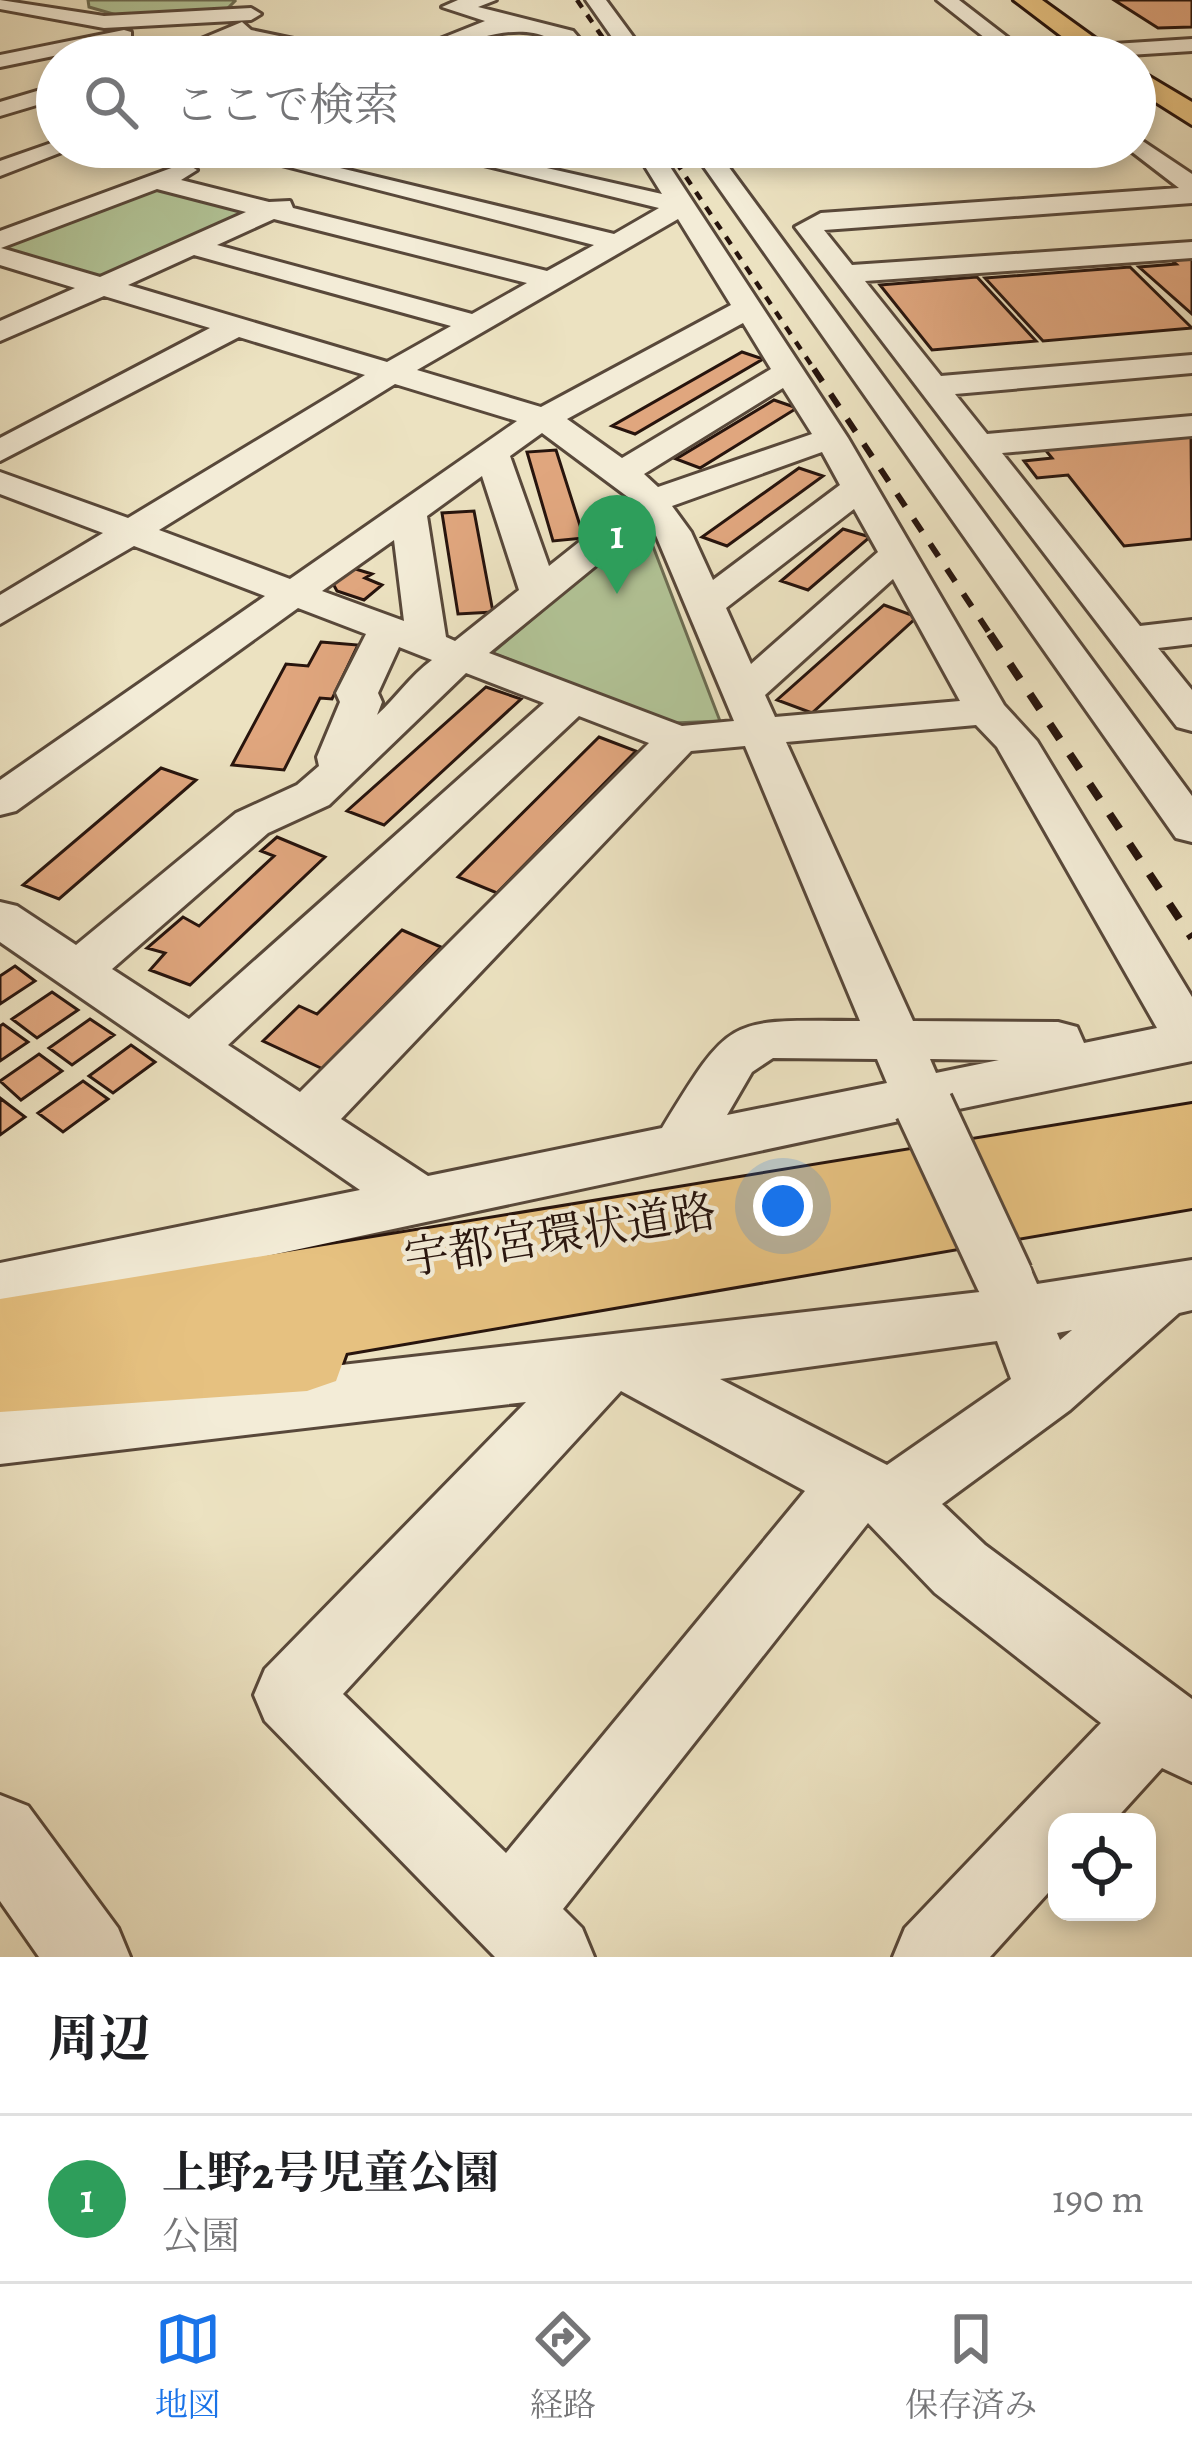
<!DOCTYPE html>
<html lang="ja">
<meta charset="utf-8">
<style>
body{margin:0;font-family:Alegreya,"Noto Serif JP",serif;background:#f2f2f2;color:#202124}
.controls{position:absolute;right:36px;bottom:36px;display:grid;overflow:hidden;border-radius:24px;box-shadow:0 6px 18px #0003}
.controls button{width:108px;height:108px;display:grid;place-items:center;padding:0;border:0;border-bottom:3px solid #e0e0e0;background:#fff;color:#202124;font:60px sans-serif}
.you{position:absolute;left:783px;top:1206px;width:42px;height:42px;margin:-30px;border:9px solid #fff;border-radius:50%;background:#1a73e8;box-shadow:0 0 0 18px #1a73e833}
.badge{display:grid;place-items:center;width:78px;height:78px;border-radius:50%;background:#1a73e8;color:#fff;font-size:39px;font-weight:700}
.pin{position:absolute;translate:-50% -99px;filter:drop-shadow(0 3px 6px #0008)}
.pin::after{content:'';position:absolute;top:63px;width:42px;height:36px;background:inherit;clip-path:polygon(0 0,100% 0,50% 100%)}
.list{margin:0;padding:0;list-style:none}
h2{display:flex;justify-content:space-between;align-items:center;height:156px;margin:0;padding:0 48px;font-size:51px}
h2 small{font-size:39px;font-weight:400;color:#757577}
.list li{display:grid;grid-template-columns:78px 1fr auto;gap:36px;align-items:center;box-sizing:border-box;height:168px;padding:0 48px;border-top:3px solid #e0e0e0}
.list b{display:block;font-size:45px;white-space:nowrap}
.list p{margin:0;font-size:39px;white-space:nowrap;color:#757577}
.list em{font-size:39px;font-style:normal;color:#757577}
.icon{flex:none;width:66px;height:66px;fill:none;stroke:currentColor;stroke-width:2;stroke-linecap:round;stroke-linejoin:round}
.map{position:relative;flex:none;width:1192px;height:1957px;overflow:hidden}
.search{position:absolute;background:#fff;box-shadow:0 6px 18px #0003;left:36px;right:36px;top:36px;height:132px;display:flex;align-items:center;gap:30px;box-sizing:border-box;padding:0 42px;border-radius:66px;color:#757577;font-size:45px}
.sheet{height:324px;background:#fff}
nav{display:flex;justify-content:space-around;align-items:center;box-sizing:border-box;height:168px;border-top:3px solid #e0e0e0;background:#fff;font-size:33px;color:#757577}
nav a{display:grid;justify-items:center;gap:6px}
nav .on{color:#1a73e8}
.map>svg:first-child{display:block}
</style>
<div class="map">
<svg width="1192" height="1957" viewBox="0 0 1192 1957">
<rect width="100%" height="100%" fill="#ece2c1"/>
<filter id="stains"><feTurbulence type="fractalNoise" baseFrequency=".00167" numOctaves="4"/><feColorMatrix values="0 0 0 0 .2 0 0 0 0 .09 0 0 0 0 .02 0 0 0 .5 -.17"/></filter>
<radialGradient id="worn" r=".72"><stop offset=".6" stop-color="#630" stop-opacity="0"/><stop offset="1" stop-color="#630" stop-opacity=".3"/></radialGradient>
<path fill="#b2c497" stroke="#6c6c52" stroke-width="3" d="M88,0H234L235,1L225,11L127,18L89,7Z
M162,187L253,210L110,277L94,278L0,250V244Z
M632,535L649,536L720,721L674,723L492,653Z"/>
<path fill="#e0a67e" stroke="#27140d" stroke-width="3" d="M1114,0H1192V27L1158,28Z
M1188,256L1192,260V314L1139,267L1176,264L1169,258Z
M1130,267L1192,328L1043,341L985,278Z
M977,277L1036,341L932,350L880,285Z
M742,352L763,359L635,434L612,426Z
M774,400L797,408L700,468L676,459Z
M1191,435L1192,539L1124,546L1068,475L1037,478L1024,461L1052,458L1043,447Z
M556,450L584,538L553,541L527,452Z
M799,468L823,476L727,546L702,537Z
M474,511L493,612L458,614L442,513Z
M843,529L870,537L808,590L781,581Z
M349,567L372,574L365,578L382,585L364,600L337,591L331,580Z
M884,605L917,617L812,713L777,700Z
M321,642L358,645L332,699L320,698L284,770L232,765L286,664L308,666Z
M486,687L521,699L384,825L347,811Z
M599,737L636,751L497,893L458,877Z
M161,768L196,780L59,899L23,885Z
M277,837L325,857L190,985L150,970L165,953L147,948L183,917L199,926L274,856L261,851Z
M402,930L441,947L323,1069L263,1041L299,1006L317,1014Z
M15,966L35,981L0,1004V976Z
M52,992L78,1010L37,1038L12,1019Z
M90,1019L114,1035L72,1065L49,1048Z
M3,1024L28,1042L0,1061V1026Z
M131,1045L155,1062L113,1093L89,1076Z
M39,1054L62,1071L21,1100L0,1081Z
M83,1081L108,1099L63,1132L38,1113Z
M0,1098L25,1117L0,1135Z"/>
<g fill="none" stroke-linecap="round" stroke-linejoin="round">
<g stroke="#58483a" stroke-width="6">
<path id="minor" d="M0,0L104,16L251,8L261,14L251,20L104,28L0,9Z
M458,0H496L478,7L573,31L595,57H573C525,0 456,57 395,57L485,21L442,7Z
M586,0H606L648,57H626Z
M937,0H959L1033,57H1009Z
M242,22L251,30L327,46L306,57H276L294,47L225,42L188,57H158Z
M124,30L131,32V40L0,67V55Z
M1192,39V51L1097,57L1088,51L1098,45Z
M57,85V99L0,116V102Z
M1135,136L1192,174V203L824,230L852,265L1192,242V258L865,281L941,376L1192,355V373L955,394L987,434L1192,416V436L1002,453L1140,626L1192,620V644L1158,648L1192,690V731L1177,727L795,227L821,213L1179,188L1127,148L1135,147Z
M57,141V147H75L0,176V161Z
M211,147H253L614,234L659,208L410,147H454L662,194L633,147H657L848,438L1004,705L1037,741L1192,997V1061L949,1111L943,1121L924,1127L904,1120L0,1313V1263L360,1190L0,942V902L17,906L76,945L236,813L297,785L319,766L317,757L340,702L336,693L366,634L298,608L16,811L0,815V780L265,596L134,546L0,624V595L103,533L0,494V472L128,518L365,375L239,337L0,461V438L210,328L104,296L0,341V321L75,288L0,265V231L185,163L197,170L181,180L269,202L290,201L293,208L547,271L594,245ZM157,189L246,212L100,277L1,248ZM274,219L527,283L472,314L217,245ZM678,219L731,305L541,407L417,370ZM194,255L451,326L387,362L128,285ZM743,323L771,369L622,458L567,419ZM395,384L517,421L290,579L159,530ZM783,388L812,434L658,487L644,474ZM542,433L632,500L549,566L510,456ZM822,452L840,485L713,580L691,532L672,506ZM482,476L519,590L455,641L446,637L427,516ZM854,509L878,552L751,664L726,608ZM648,523L655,533L734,721L682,726L489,653ZM394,540L404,621L322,591ZM893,579L960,701L775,717L765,695ZM399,647L432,660C409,677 397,697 377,715L382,702L378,693ZM466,673L544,703L189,1019L112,969L268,833L329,805ZM579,716L649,743L300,1092L228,1045ZM976,725L997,747L1157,1028L1084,1043L1077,1027L1058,1022L913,1021L786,742ZM745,746L860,1021C727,1020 732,1014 662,1128L428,1176L341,1119L691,751ZM773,1058L877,1059L887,1083L727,1115L752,1072ZM930,1059L999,1060L936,1073Z
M690,147H714L1192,796V842L1176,838Z
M1192,1260V1310L1179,1313L1070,1410L942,1504L985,1545L1192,1699V1782L1162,1768L1113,1822H1057V1883L990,1957H893L905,1928L1101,1723L935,1593L868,1523L563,1909L582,1928L594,1957H495L265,1721L254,1695L265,1669L526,1402L0,1464V1404L980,1292L986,1268L1008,1261L1030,1268L1037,1284ZM1072,1330L1060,1340L1057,1333ZM997,1341L1011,1379L887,1465L720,1379ZM621,1391L805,1491L506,1853L343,1694Z
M0,1795L28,1806L118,1928L130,1957H39L0,1901Z"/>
</g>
<g stroke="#27140d" stroke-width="6">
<path id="highway" d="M1014,0H1042L1121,57H1089Z
M1135,68L1192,102V125L1135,89Z
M1192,1104V1208L346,1353L336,1381L307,1391L0,1412V1299Z"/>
</g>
<use href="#minor" fill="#f3ecd7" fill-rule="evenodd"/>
<use href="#highway" fill="#e6c180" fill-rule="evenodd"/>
<path stroke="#27140d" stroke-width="4.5" stroke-dasharray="9 9" stroke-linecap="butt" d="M577,0L616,57
M666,147L816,372"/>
<path stroke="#27140d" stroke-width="6" stroke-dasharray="15 15" stroke-linecap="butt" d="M814,369L992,637"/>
<path stroke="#27140d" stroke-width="8" stroke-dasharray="18 18" stroke-linecap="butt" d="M990,634L1192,938"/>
<g stroke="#58483a" stroke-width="63" stroke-linecap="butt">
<path id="minor-bridge" d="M924,1106L1004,1278"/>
</g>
<use href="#minor-bridge" stroke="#f3ecd7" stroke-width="57"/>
</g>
<g text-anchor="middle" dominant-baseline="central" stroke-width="9" stroke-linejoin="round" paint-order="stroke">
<g font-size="45" fill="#27140d" stroke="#f3ecd7">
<text transform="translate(560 1235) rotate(-9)">宇都宮環状道路</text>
</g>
</g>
<rect width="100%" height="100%" filter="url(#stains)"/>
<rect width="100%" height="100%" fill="url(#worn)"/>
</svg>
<div class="controls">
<button><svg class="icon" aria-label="locate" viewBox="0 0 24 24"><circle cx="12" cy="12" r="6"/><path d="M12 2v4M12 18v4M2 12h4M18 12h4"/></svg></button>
</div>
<div class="you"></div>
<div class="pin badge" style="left:617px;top:594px;background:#2e9e5b">1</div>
<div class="search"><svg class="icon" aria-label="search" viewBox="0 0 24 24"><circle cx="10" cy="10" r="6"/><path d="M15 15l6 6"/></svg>ここで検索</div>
</div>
<section class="sheet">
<h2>周辺<small></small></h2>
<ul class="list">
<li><span class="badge" style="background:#2e9e5b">1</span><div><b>上野2号児童公園</b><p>公園</p></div><em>190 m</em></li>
</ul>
</section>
<nav>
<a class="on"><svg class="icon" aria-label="map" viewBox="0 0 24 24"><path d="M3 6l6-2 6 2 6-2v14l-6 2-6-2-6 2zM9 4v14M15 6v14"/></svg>地図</a>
<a><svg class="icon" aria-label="directions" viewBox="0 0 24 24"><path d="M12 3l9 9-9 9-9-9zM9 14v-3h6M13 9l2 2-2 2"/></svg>経路</a>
<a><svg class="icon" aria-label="saved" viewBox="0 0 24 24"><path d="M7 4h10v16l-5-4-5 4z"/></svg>保存済み</a>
</nav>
